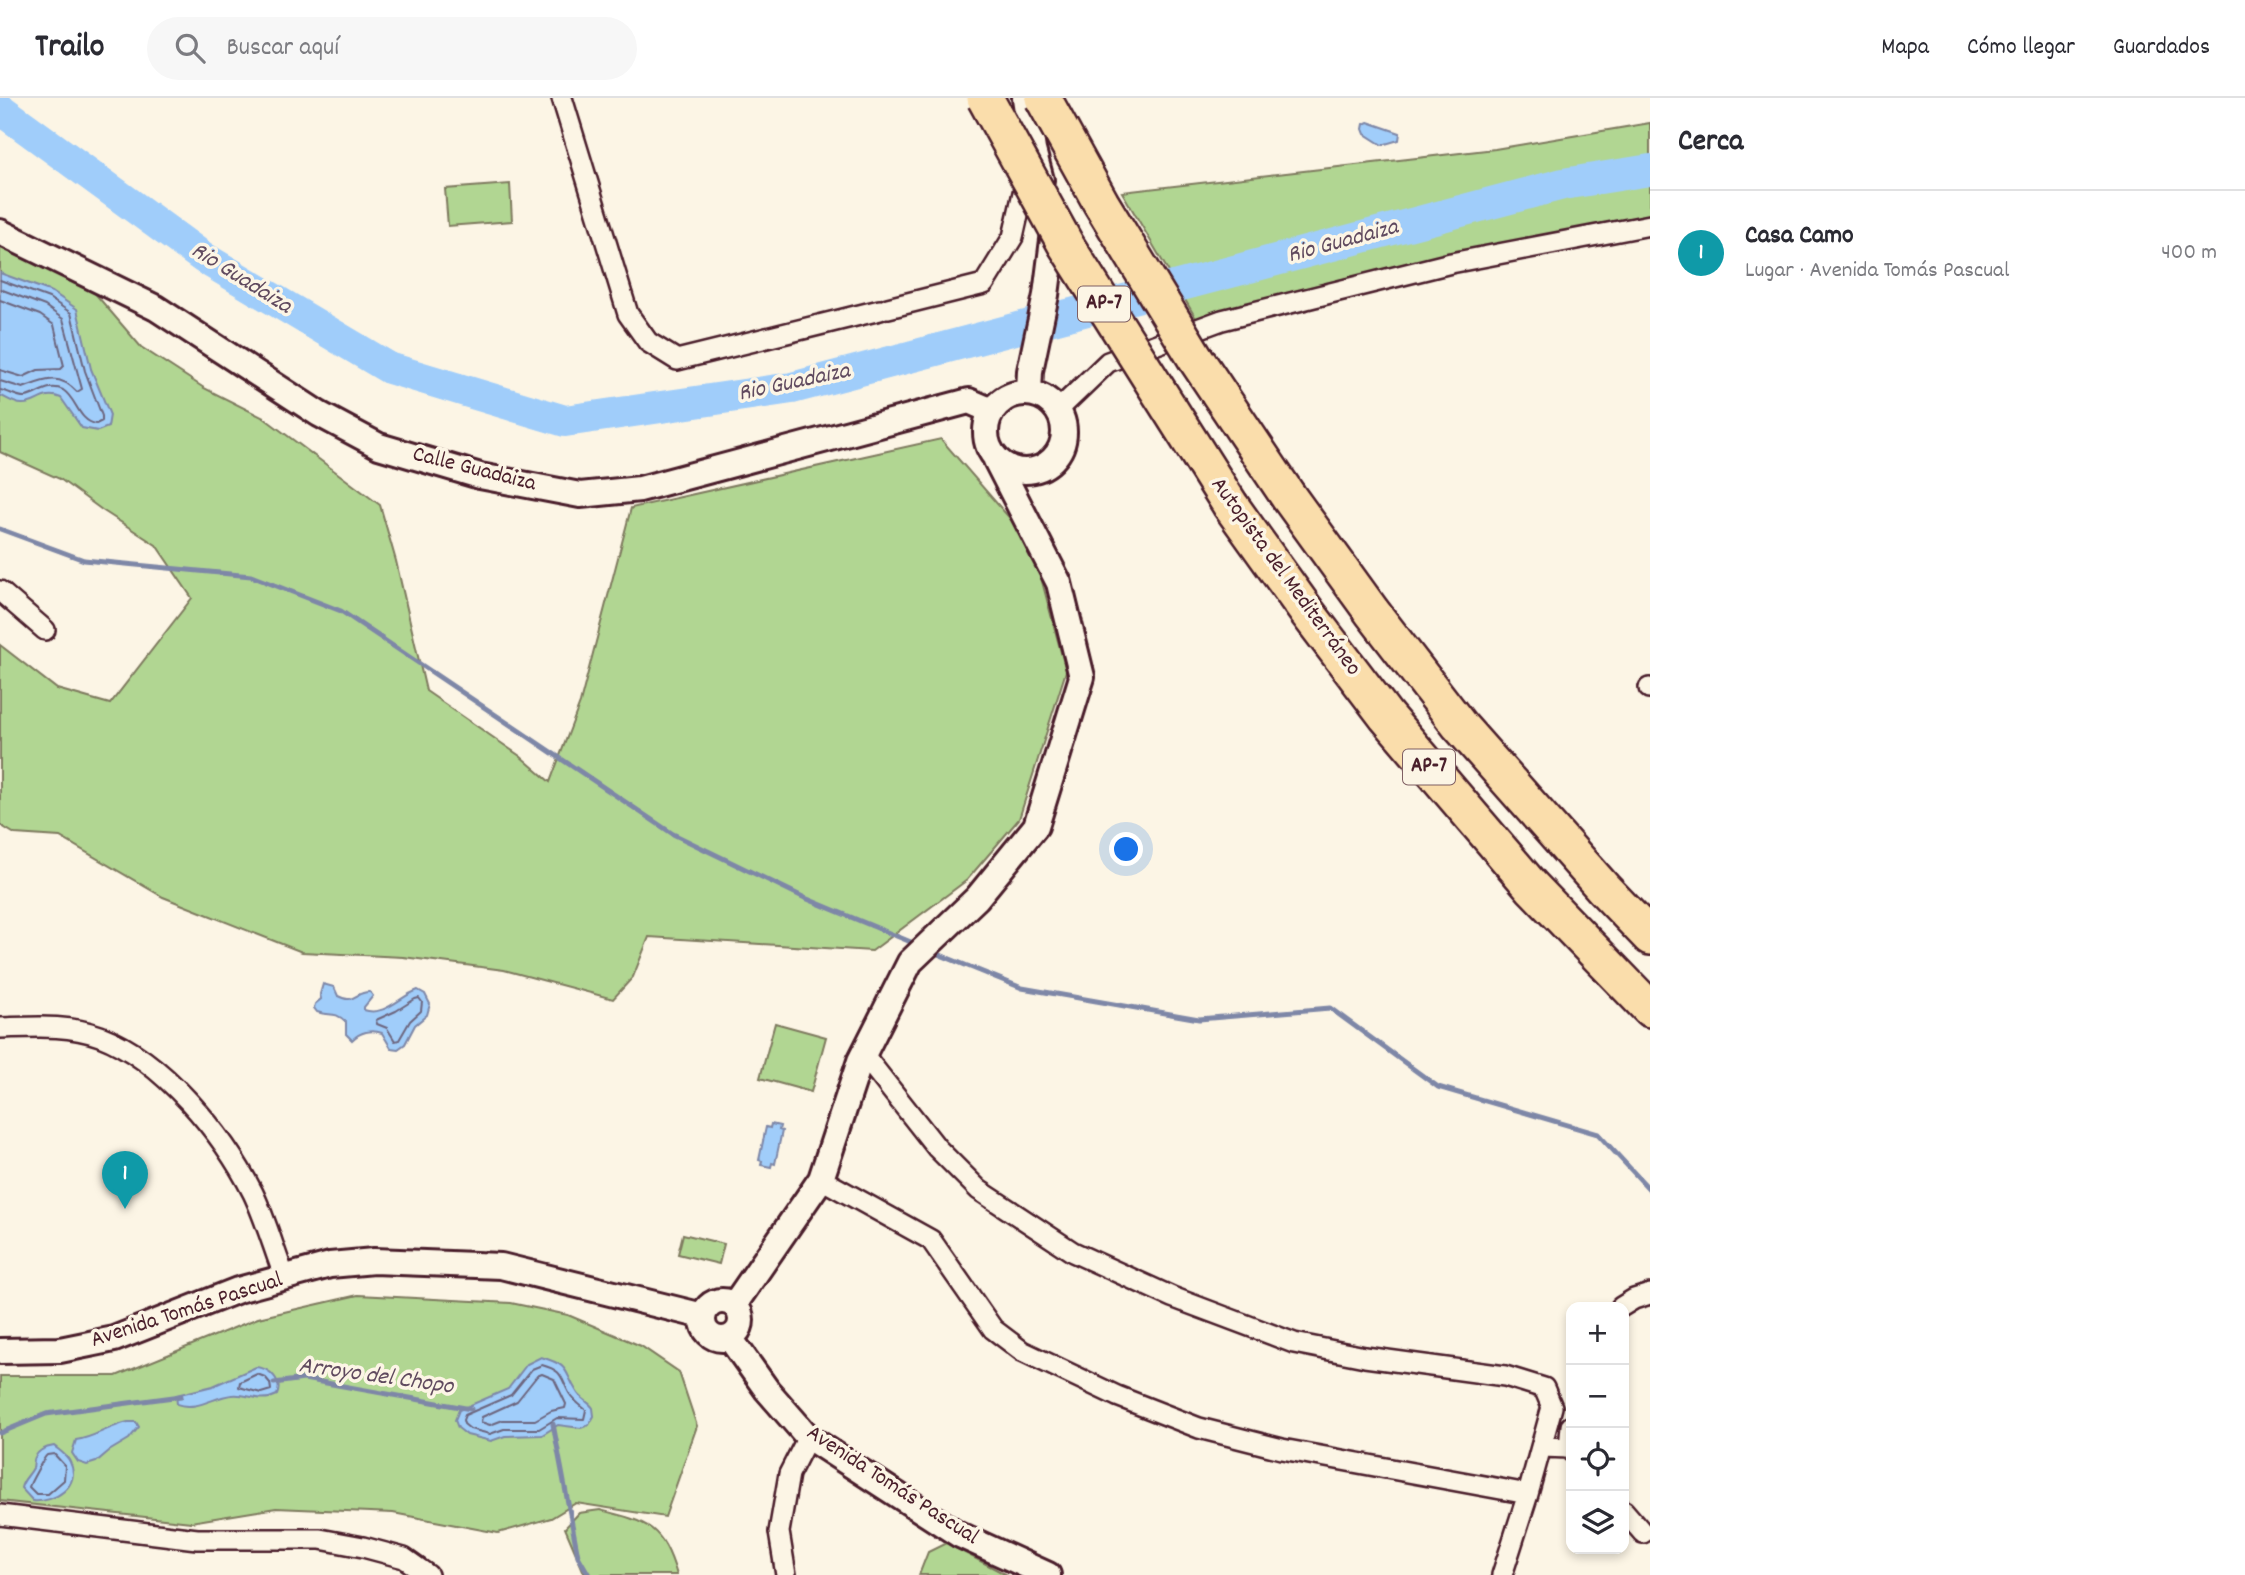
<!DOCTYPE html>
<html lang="es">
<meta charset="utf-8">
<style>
body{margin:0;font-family:Dekko,sans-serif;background:#f7f7f7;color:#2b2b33}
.controls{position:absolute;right:21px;bottom:21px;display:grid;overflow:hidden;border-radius:14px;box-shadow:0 4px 10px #0003}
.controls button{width:63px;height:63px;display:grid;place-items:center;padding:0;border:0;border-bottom:2px solid #e1e1e2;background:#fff;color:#2b2b33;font:35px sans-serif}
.you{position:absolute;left:1127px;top:752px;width:24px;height:24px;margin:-18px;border:5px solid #fff;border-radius:50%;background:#1a73e8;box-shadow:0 0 0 10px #1a73e833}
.badge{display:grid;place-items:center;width:46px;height:46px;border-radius:50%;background:#1f6fb2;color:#fff;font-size:23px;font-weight:700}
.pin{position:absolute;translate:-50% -58px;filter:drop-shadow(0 2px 4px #0008)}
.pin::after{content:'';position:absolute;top:37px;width:24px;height:21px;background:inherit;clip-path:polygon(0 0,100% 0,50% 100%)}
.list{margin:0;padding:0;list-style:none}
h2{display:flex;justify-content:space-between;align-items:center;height:91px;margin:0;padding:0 28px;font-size:30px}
h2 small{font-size:23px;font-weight:400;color:#7c7c81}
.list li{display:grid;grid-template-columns:46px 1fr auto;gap:21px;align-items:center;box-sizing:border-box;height:126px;padding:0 28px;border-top:2px solid #e1e1e2}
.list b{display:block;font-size:26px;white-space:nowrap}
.list p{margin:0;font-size:23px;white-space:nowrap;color:#7c7c81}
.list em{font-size:23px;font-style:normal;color:#7c7c81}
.icon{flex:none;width:38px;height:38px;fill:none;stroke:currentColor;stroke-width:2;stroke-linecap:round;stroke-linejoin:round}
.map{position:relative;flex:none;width:1650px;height:1477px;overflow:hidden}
header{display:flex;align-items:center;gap:42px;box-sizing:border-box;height:98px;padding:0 35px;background:#fff;border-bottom:2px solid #e1e1e2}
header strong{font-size:33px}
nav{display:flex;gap:38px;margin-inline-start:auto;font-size:24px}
.search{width:490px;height:63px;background:#f7f7f7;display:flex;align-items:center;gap:18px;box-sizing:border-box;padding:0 24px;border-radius:38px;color:#7c7c81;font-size:26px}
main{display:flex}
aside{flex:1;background:#fff}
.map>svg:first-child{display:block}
</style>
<header>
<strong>Trailo</strong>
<div class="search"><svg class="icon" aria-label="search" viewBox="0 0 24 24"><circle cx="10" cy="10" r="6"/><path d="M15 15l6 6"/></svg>Buscar aquí</div>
<nav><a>Mapa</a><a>Cómo llegar</a><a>Guardados</a></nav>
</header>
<main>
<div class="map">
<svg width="1650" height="1477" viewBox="0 0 1650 1477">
<rect width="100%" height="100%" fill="#fcf5e5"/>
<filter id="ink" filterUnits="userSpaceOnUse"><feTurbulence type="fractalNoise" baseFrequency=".0143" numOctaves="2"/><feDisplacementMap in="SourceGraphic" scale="14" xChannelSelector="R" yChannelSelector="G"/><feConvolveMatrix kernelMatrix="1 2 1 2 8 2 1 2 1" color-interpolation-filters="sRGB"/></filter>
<g filter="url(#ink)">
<path fill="#b1d692" stroke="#7e7a5e" stroke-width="2" d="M1650,25V127L1201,229L1122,94L1495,51Z
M510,86L512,123L448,128L445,91Z
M0,145L93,193L141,249L204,290L264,320L380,407L396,463L426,593L520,658L550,684L580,605L631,410L941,341L1032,446L1066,573L1019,721L967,782L872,853L649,839L633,879L613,901L504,872L403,859L302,854L163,799L60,739L15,736L0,727V547L57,591L110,606L192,500L156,447L102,412L60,381L0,354Z
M775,925L826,939L811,994L760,980Z
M683,1136L724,1146L719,1166L678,1156Z
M358,1197L511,1205L568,1217L641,1248L679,1274L697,1328L665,1419L576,1405L551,1420L498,1435L393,1415L276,1410L191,1424L0,1403V1278H116L258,1220Z
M600,1412C648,1424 662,1427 677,1477H585L565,1430L579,1415Z
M946,1445L1007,1477H919L928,1454Z"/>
<path fill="#a0cdfa" stroke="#7e87a7" stroke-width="2" d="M1368,24L1400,35L1399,42L1382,47L1365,36L1363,31L1364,26Z
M0,175L52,194L77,211L91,271L110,317L108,329L98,333L82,330L61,300C43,292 37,307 22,306C15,306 6,300 0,297Z
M323,886L334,889L338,898C355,907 355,893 370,894L373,898L364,909V912C385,919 400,898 418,892L425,896L430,906L427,917L415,927L405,946L398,951L391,950L382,935C371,931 360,934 352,942L346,936V924C334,912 330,919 317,914L314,910L315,906L321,901L320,896Z
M771,1026L780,1028L779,1032L782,1033L775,1066L772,1065L771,1069L761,1067L762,1063L759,1062L766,1029L770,1030Z
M541,1259C571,1268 563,1272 577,1294C581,1301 589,1304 593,1310L594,1318L589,1327L581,1330L558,1327L542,1337L505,1338L491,1343L467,1337L458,1330L455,1322L459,1312L508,1291L527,1266Z
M256,1269C270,1270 283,1283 277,1297C260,1306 249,1295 232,1297C212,1299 198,1313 177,1306L176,1297L213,1288Z
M128,1324H136L139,1329L129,1341L109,1353L96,1364L87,1367L78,1364L72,1355L76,1342C94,1340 109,1328 128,1324Z
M54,1348C60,1353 67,1357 70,1364C82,1388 54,1405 33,1403L21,1390C23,1381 29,1378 33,1370C34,1367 33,1362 35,1359C39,1351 47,1349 54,1348Z"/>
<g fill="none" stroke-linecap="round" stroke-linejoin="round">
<path stroke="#6c657e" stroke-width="2" d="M0,182L49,200L71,215L85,273L102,318V323L96,326C78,323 77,301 63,292C49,285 39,296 26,299C17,300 9,293 0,292
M0,191L45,208L63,221L82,291L77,294C59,274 44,282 23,290L0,283
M0,202L40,217L54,227L64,268L61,271L38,272L23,279L0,272
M415,901L419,900L422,904L421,913L410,923L399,942L395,943L387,930L377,926L376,922L396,913Z
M542,1267C563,1273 560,1278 569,1295C574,1303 580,1307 586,1312L584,1321L557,1320L539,1331H504L490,1336L470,1331L464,1326L463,1322L465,1317L511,1297L532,1271Z
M257,1276L265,1279L270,1285L271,1292L261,1295L239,1289L240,1284Z
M542,1276L554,1281L566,1306L565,1310L551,1313L535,1322H503L490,1327L481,1324L482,1319L517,1303L537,1278Z
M54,1356L65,1368L64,1382L48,1396H36L29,1389C30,1385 44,1359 47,1357Z"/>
<path stroke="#7e87a7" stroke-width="5" d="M0,431L84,462L251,478L341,513L673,736L805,800L918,847
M933,854L1022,890L1199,921L1330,910L1438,989L1598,1036L1650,1092
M274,1285L304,1281L471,1311
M553,1326L578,1458L589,1477
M0,1335L46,1316L181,1298"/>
<path stroke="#a0cdfa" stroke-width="32" d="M0,11L204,160L389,270L565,323L792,290L1563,86L1650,72"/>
<g stroke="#4a1f2b" stroke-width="24">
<path id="minor" d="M562,0L628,216L648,244L677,262L880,212
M888,210L984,186L1013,139L1027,77
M1058,312L1108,264L1222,222L1451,165L1650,127
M0,493L45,532
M1649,590H1650
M0,930C34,929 68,926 100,938C163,962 223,1036 253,1095C266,1122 274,1152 285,1180
M863,956L937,1050L979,1092L1073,1154L1172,1199L1294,1245L1365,1259L1505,1278L1544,1290L1552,1309L1528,1396L1502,1477
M821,1081L931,1142L993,1231L1022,1253L1117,1298L1199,1330L1282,1351L1528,1396
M1621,1209L1634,1201L1650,1196
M1571,1328L1569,1350L1571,1353
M1542,1349L1569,1350
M1624,1413L1643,1435
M0,1417L197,1441H320L363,1449L404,1460L428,1477
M786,1477L779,1434L789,1376L808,1339"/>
</g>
<g stroke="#4a1f2b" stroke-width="30">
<path id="tertiary" d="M1025,0L1033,52L1041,82
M0,134L156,210L319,316L379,348L480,378L580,397L640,391L969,303L992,313
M1029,294L1030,273L1046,197L1054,134L1052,124
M986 334a39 39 0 1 1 78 0a39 39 0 1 1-78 0Z
M703 1222a19 19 0 1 1 38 0a19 19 0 1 1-38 0Z
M734,1207L821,1081L860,963L910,864L977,800L1036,728L1082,579L1059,485L996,362
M730,1240L767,1292L808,1339L958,1436L1048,1477
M0,1253L60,1252L114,1241L238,1192L330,1167L374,1163L501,1168L703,1218"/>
</g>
<g stroke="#4a1f2b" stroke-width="40">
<path id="motorway" d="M1288,398L1372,514L1459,627L1604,791L1650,839
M1231,408L1307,514L1386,618L1532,789L1650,911"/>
</g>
<use href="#minor" stroke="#fcf5e5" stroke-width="19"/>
<use href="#tertiary" stroke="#fcf5e5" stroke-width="24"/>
<use href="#motorway" stroke="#faddab" stroke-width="35"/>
<g stroke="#4a1f2b" stroke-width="40" stroke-linecap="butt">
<path id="motorway-bridge" d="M985,0L1066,147L1231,408
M1043,0L1101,105L1196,261L1288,398"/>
</g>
<use href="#motorway-bridge" stroke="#faddab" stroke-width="35"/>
</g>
</g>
<g text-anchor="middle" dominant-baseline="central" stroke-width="7" stroke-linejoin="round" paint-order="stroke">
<g fill="#fcf5e5" stroke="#7f5f63" stroke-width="2">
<rect x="1078" y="188.5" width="52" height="35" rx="5"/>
<rect x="1403" y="651.5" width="52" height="35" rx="5"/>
</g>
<g font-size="21" font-weight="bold" fill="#4a1f2b">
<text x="1104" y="206">AP-7</text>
<text x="1429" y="669">AP-7</text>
</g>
<g font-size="23" fill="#4a1f2b" stroke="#fcf5e5">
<text transform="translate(474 372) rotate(14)">Calle Guadaiza</text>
<text transform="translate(1285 479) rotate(54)">Autopista del Mediterráneo</text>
<text transform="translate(187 1213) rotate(-18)">Avenida Tomás Pascual</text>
<text transform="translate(892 1388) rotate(33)">Avenida Tomás Pascual</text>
</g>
<g font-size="24" font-style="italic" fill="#604a5f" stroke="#fcf5e5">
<text transform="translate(1343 144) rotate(-15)">Rio Guadaiza</text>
<text transform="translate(241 181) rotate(32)">Rio Guadaiza</text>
<text transform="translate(794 285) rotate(-12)">Rio Guadaiza</text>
<text transform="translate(376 1279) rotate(8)">Arroyo del Chopo</text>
</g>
</g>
</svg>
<div class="controls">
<button>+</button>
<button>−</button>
<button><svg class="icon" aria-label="locate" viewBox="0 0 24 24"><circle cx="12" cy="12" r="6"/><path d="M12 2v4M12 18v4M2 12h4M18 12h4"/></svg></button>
<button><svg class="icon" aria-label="layers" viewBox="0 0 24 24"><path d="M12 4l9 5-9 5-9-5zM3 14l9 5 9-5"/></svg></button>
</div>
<div class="you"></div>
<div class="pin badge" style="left:125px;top:1111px;background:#0f9aa8">1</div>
</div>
<aside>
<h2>Cerca<small></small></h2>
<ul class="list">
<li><span class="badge" style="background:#0f9aa8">1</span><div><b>Casa Camo</b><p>Lugar · Avenida Tomás Pascual</p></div><em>400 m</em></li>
</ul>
</aside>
</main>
